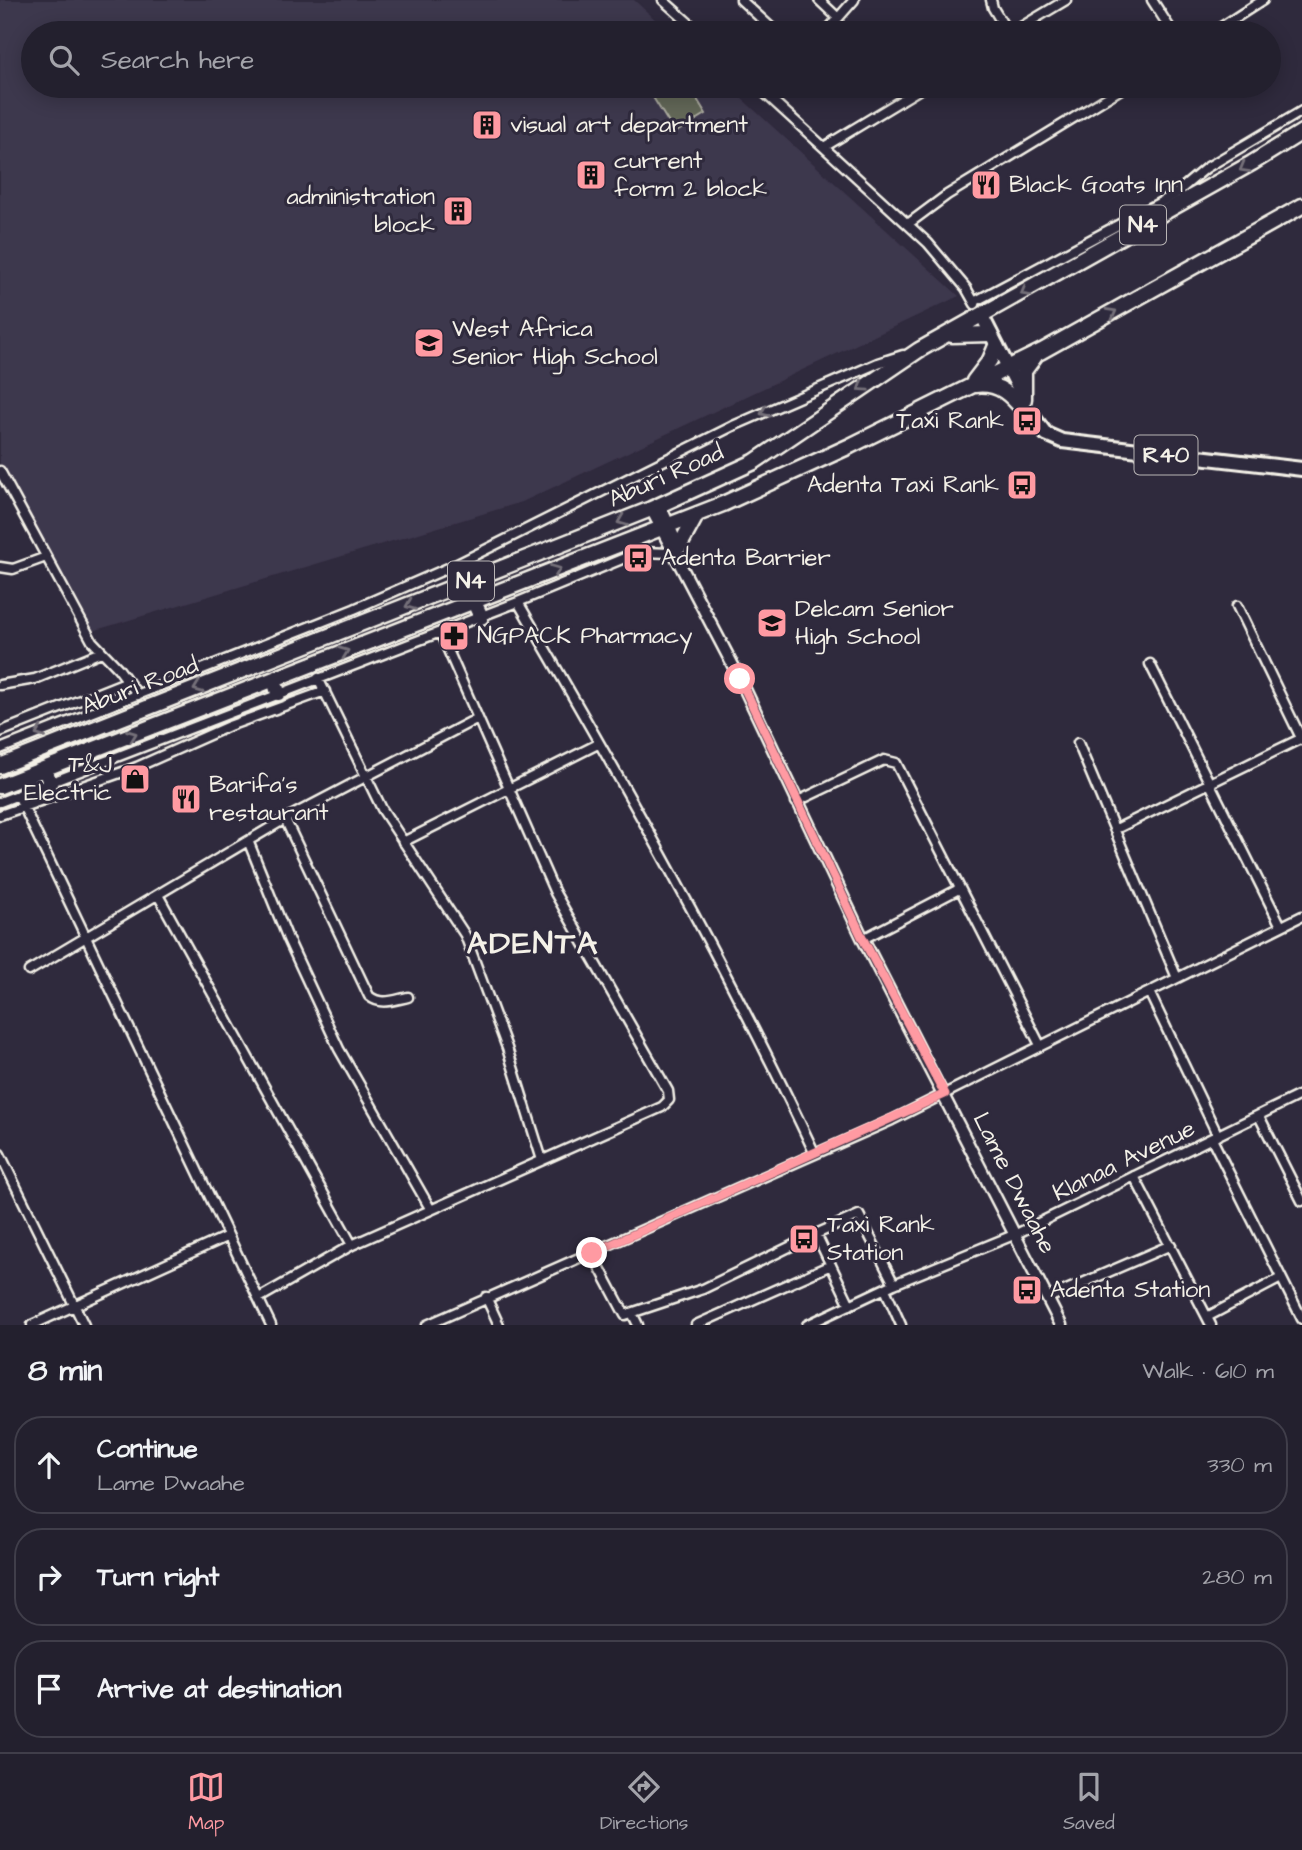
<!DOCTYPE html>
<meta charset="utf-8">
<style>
body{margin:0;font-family:"Architects Daughter",sans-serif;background:#2f2d3a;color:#f1f3f6}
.stop{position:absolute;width:21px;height:21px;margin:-16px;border:5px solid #ff9aa2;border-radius:50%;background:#fff}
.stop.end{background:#ff9aa2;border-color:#fff;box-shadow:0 2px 7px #0008}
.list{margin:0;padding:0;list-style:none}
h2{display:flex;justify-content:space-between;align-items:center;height:91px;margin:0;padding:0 28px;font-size:30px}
h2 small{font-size:23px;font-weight:400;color:#a3a3aa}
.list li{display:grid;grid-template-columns:46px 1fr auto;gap:21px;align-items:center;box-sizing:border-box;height:98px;margin:0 14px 14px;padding:0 14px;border:2px solid #403e4a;border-radius:28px}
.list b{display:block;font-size:26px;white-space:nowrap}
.list p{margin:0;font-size:23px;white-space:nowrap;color:#a3a3aa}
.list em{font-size:23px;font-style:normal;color:#a3a3aa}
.icon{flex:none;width:38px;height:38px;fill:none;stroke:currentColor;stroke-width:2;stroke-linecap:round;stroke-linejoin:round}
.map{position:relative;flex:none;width:1302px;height:1325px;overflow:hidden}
.search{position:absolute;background:#23202e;box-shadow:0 4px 18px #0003;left:21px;right:21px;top:21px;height:77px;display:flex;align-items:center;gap:18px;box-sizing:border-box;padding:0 24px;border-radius:38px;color:#a3a3aa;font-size:26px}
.sheet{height:427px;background:#23202e}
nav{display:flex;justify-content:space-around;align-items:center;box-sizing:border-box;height:98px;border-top:2px solid #403e4a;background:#23202e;font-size:19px;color:#a3a3aa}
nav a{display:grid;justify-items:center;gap:4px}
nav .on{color:#ff9aa2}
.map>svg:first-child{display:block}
</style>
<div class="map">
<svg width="1302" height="1325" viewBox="0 0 1302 1325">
<rect width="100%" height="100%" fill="#2f2a3d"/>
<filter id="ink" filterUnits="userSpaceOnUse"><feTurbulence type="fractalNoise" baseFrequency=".0143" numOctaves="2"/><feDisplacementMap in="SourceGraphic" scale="14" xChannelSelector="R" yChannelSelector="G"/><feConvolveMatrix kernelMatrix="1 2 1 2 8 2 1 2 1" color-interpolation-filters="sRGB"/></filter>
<g filter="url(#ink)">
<path fill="#3e374d" d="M0,0H634L670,33H33V86H728L959,296L522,502L86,633L0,463Z"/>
<path fill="#636759" stroke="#acaca0" stroke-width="2" d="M646,86H689L706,114L675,133Z"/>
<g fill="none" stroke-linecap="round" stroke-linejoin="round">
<g stroke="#f4f1e8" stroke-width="13">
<path id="minor" d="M663,0L700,33
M741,0L777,33
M819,0L838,18
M991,0L993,8L1008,33
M1152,0L1173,33
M825,33L854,0
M1011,33L1066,0
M1212,33L1263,0
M757,86L928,243L966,288L975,304
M770,98L780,86
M824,147L925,86
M908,224L947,195L1126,86
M974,302L1174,195L1206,168L1302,111
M0,471L92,641L118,668L138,695
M0,567L13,569L46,557
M518,602C623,782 725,963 814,1152
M1237,606L1302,740
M1150,664L1281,926
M318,678L382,809L465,935L507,1048L542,1160
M0,685L35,679L101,652
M0,732L128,681
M1078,743L1177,978
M0,749L354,609L455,565L733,426L878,363L903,355
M18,795L271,1325
M0,802L518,602L639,552L672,553
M796,802L884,760L896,763L1040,1045
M0,815L137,767L229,726L325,691
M285,819L369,996C381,1006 394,1000 408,997
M1116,829L1302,738
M403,842L598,744
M249,843L288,939L339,1049L431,1210
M158,895L352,1245
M863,939L959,889
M29,971L285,819L478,718
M1149,992L1218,1136
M1259,1116L1302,1201
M1212,1139L1302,1319
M0,1154L84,1325
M1134,1176L1211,1325
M816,1234L859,1215L894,1284
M592,1253L625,1315L703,1289L816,1234L850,1305
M885,1289L901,1325
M486,1297L499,1325
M259,1298L352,1245L662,1107L669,1100L668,1091L555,893L440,632
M1048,1298L1171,1245
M633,1315L638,1325
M1207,1317L1281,1278
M32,1325L228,1236
M427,1325L892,1120L1302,916
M696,1325L831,1265
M807,1325L894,1284L1016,1234L1302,1094"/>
</g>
<g stroke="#f4f1e8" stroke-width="15">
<path id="tertiary" d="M660,505L679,548
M651,509L740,679L863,939L1061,1325"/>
</g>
<g stroke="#f4f1e8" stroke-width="18">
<path id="primary" d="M982,316L1024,399
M1034,418L1046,434L1062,441L1302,469"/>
</g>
<g stroke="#f4f1e8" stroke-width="19">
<path id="trunk" d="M952,335L990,334
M974,381L990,360L996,346
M975,385C1007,381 1017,405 1037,425
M1024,399V371L1035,356
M679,547L697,514
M474,602L481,617
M274,679L278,693
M0,766L651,509L754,462L919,350L1252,163L1302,132
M45,769L50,783
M0,786L723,504L850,446L1042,351L1302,206"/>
</g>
<use href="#minor" stroke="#2f2a3d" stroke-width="8"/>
<use href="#tertiary" stroke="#2f2a3d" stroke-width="10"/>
<use href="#primary" stroke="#2f2a3d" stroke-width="12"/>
<use href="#trunk" stroke="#2f2a3d" stroke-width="14"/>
</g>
<defs><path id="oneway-chevron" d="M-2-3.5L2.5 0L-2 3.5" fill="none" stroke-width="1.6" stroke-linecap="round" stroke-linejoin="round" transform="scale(1.75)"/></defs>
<g stroke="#747079">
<use href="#oneway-chevron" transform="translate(1244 168) rotate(150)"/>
<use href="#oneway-chevron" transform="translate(1025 292) rotate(150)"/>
<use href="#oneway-chevron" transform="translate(1112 313) rotate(-29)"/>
<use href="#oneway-chevron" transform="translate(862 387) rotate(146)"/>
<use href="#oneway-chevron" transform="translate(765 412) rotate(156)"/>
<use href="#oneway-chevron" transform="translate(622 521) rotate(158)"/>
<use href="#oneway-chevron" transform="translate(556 570) rotate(-21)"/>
<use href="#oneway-chevron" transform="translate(410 605) rotate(158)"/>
<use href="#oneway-chevron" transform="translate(344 652) rotate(-21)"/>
<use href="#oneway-chevron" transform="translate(198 688) rotate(159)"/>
<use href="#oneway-chevron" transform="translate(40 733) rotate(158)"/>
<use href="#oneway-chevron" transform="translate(132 735) rotate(-21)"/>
</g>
</g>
<g fill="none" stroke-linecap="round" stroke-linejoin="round" filter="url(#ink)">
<path stroke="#ff9aa2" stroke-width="9" d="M592,1253L945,1094L863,939L740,679"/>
</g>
<defs>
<g id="building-square" transform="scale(1.575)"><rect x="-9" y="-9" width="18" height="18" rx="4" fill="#ff9aa2" stroke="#2f2a3d"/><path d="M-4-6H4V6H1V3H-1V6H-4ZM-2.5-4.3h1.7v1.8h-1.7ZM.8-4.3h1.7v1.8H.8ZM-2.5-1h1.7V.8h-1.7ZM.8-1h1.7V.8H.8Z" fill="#111"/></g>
<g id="restaurant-square" transform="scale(1.575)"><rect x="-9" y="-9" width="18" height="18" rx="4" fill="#ff9aa2" stroke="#2f2a3d"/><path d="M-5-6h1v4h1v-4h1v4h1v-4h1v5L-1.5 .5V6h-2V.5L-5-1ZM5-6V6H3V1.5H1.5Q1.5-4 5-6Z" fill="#111"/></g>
<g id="school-square" transform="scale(1.575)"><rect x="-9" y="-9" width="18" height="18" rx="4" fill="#ff9aa2" stroke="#2f2a3d"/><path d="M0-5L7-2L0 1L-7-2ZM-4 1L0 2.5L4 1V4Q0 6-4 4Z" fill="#111"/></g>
<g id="bus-square" transform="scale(1.575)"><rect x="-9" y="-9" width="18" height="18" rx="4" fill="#ff9aa2" stroke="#2f2a3d"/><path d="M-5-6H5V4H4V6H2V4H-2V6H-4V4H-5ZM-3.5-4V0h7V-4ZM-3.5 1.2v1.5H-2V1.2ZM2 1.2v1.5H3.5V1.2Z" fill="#111"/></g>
<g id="pharmacy-square" transform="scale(1.575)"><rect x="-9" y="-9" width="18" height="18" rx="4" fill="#ff9aa2" stroke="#2f2a3d"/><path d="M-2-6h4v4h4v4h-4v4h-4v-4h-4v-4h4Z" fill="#111"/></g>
<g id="shop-square" transform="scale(1.575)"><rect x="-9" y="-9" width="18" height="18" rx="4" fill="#ff9aa2" stroke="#2f2a3d"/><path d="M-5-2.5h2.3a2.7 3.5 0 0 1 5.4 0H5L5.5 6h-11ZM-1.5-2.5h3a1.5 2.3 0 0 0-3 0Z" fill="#111"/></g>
</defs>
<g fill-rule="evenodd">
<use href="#building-square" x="487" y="125"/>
<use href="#building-square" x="591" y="175"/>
<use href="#restaurant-square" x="986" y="185"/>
<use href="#building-square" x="458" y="211"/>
<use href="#school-square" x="429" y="343"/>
<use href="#bus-square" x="1027" y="421"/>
<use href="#bus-square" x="1022" y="485"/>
<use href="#bus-square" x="638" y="558"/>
<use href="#school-square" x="772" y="623"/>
<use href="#pharmacy-square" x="454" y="636"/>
<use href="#shop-square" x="135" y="779"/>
<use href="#restaurant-square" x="186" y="799"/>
<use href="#bus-square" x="804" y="1239"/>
<use href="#bus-square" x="1027" y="1290"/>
</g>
<g text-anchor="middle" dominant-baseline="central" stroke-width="6" stroke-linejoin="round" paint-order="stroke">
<g fill="#2f2a3d" stroke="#b9b5b5" stroke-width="2">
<rect x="1120" y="205.5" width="46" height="39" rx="5"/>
<rect x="1134.5" y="435.5" width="63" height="39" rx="5"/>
<rect x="448" y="561.5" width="46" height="39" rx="5"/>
</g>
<g font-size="23" font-weight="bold" fill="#f4f1e8">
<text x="1143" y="225">N4</text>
<text x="1166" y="455">R40</text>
<text x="471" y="581">N4</text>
</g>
<g font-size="24" fill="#f4f1e8" stroke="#2f2a3d" text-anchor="start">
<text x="510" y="125">visual art department</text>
<text x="614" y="161">current<tspan x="614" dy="28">form 2 block</tspan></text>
<text x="1009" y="185">Black Goats Inn</text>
<text x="435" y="197" text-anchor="end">administration<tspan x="435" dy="28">block</tspan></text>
<text x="452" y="329">West Africa<tspan x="452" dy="28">Senior High School</tspan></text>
<text x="1004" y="421" text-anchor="end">Taxi Rank</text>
<text x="999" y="485" text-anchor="end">Adenta Taxi Rank</text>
<text x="661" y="558">Adenta Barrier</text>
<text x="795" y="609">Delcam Senior<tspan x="795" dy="28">High School</tspan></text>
<text x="477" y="636">NGPACK Pharmacy</text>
<text x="112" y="765" text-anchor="end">T&amp;J<tspan x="112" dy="28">Electric</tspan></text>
<text x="209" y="785">Barifa's<tspan x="209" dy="28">restaurant</tspan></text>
<text x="827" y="1225">Taxi Rank<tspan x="827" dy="28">Station</tspan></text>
<text x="1050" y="1290">Adenta Station</text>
</g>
<g font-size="24" fill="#f4f1e8" stroke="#2f2a3d">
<text transform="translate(666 476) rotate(-24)">Aburi Road</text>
<text transform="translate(140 686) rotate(-21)">Aburi Road</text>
<text transform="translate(1124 1161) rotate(-26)">Klanaa Avenue</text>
<text transform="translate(1014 1183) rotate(63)">Lame Dwaahe</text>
</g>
<g font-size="32" font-weight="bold" letter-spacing="2" fill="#f4f1e8" stroke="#2f2a3d">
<text x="533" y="943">ADENTA</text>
</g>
</g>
</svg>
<div class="stop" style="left:740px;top:679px"></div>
<div class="stop end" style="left:592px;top:1253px"></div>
<div class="search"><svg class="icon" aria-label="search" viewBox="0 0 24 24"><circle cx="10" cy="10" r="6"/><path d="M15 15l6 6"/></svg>Search here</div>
</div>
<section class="sheet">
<h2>8 min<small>Walk · 610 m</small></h2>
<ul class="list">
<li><svg class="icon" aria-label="ahead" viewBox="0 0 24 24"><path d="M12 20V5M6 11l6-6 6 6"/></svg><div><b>Continue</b><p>Lame Dwaahe</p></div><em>330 m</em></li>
<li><svg class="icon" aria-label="right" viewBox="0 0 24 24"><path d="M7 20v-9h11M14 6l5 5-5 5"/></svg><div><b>Turn right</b></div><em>280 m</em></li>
<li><svg class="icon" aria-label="arrive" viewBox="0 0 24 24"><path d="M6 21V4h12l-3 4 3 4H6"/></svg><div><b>Arrive at destination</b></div></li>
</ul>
</section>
<nav>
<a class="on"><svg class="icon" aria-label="map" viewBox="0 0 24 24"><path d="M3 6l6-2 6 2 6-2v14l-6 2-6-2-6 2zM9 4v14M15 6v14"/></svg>Map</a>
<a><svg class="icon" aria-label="directions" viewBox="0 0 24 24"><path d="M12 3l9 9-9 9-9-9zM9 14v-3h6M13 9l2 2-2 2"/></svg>Directions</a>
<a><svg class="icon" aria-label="saved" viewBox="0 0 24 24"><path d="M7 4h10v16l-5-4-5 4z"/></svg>Saved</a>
</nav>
